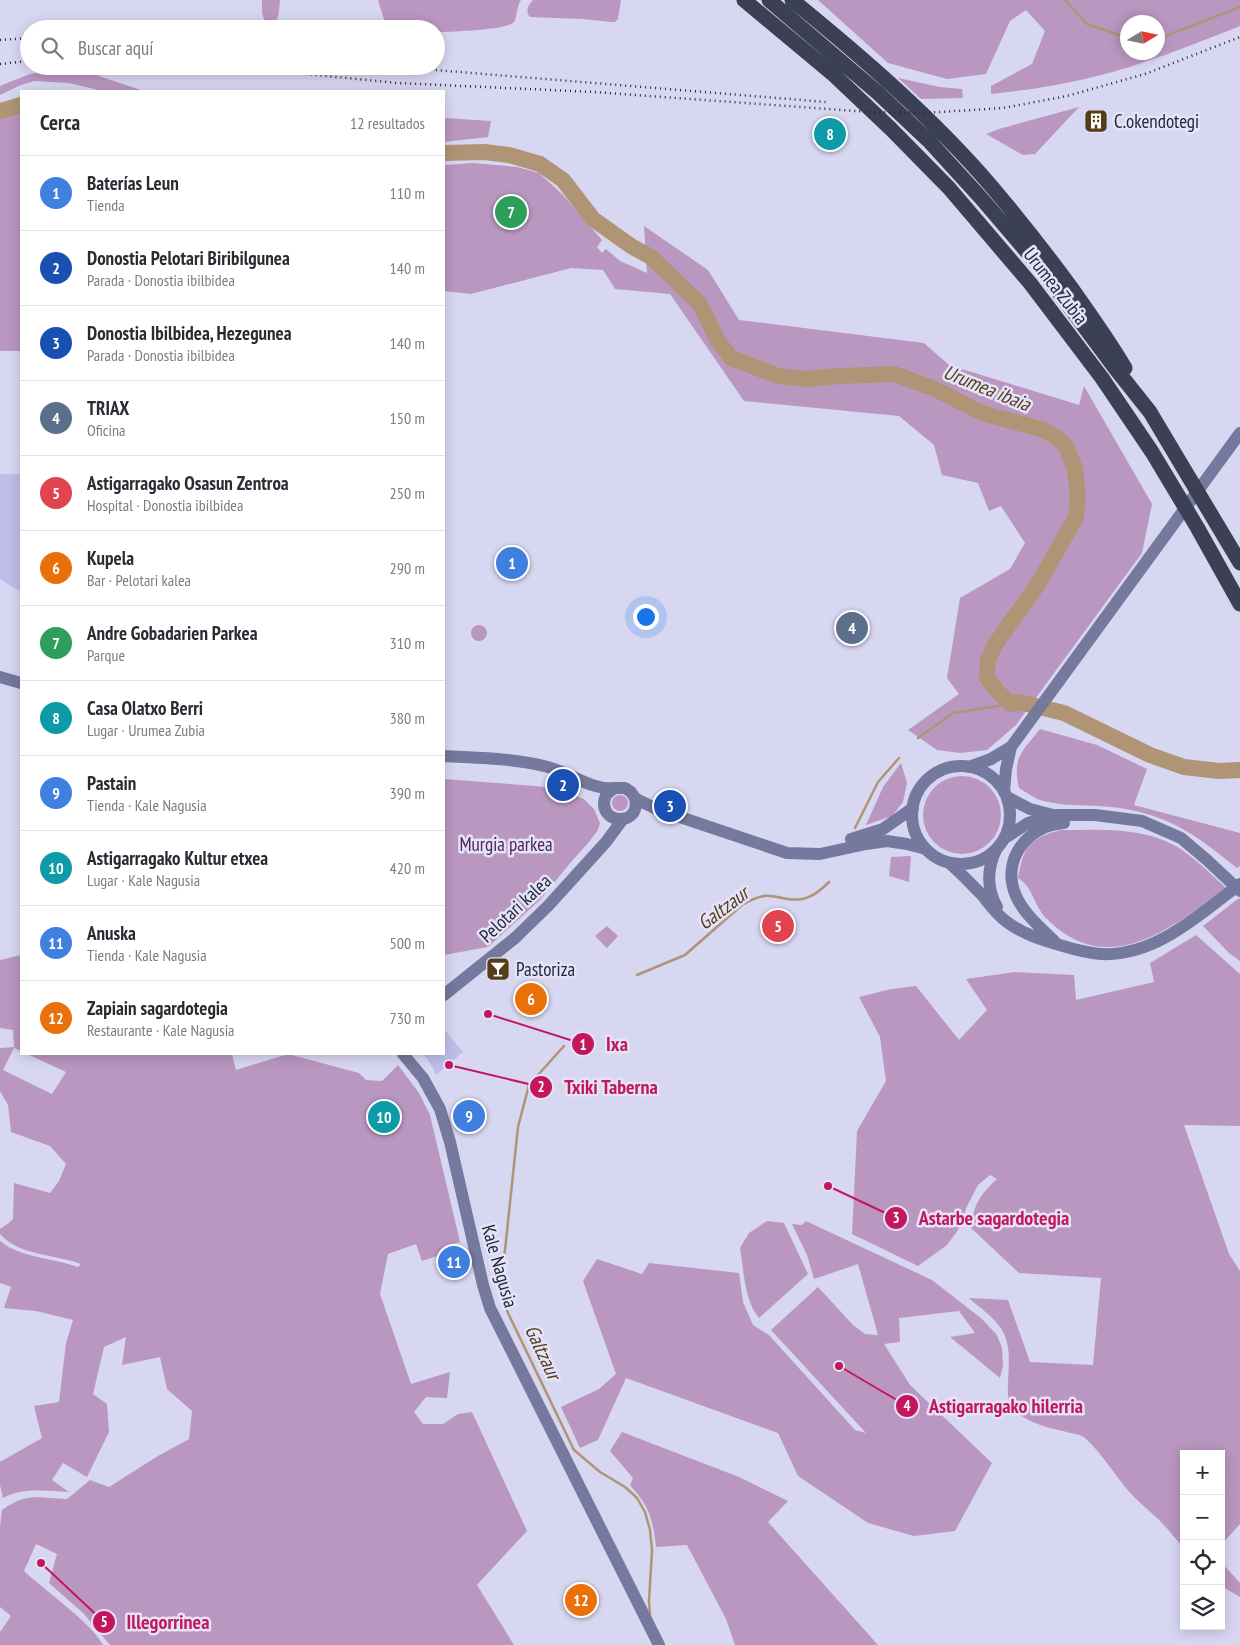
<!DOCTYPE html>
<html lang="es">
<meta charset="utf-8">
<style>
body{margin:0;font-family:"PT Sans Narrow",sans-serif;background:#f7f7f7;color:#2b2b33}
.controls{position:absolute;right:15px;bottom:15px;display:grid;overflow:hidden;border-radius:0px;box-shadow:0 2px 12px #0003}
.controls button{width:45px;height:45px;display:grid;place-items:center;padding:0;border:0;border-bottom:1px solid #e1e1e2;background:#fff;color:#2b2b33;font:25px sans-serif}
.compass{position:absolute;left:1120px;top:15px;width:45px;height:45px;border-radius:50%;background:#fff;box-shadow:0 2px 12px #0003;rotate:80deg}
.you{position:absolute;left:645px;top:616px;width:18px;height:18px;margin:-12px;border:4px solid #fff;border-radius:50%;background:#1a73e8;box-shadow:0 0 0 8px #1a73e833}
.badge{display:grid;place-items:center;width:32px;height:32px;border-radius:50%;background:#d93025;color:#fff;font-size:16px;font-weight:700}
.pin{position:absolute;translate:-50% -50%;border:2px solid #fff;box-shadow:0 1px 5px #0006}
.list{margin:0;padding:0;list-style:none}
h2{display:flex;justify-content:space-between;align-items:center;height:65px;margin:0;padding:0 20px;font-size:21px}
h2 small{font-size:16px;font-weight:400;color:#7c7c81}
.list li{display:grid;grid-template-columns:32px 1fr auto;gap:15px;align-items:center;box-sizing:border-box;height:75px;padding:0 20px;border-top:1px solid #e1e1e2}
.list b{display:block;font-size:19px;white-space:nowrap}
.list p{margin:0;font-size:16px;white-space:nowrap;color:#7c7c81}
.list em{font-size:16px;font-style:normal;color:#7c7c81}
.icon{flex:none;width:28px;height:28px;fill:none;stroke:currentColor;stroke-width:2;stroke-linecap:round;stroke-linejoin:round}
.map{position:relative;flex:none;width:1240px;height:1645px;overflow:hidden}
.search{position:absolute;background:#fff;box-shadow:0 2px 12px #0003;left:20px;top:20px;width:425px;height:55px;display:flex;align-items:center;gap:12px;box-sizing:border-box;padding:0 18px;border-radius:28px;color:#7c7c81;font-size:19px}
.panel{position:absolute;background:#fff;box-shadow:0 2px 12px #0003;left:20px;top:90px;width:425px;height:965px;border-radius:0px}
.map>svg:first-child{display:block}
</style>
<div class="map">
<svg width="1240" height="1645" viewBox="0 0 1240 1645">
<rect width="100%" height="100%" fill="#d8d7f1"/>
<path fill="#ba97c1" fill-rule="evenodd" d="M262,0H280C279,11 280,28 265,22L262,13Z
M378,0H521C516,7 517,19 514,22C508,30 449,32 436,32V29H387Z
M533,0H621L618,19L615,22H611L582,19L530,17C525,12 528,5 533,0Z
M818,0H1240V26C1192,45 1143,65 1093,77C1059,86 1025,90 991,94V86L1032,64L1045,31L1026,10L1010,21L986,74L947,79L888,63ZM1158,22V52H1128V22Z
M43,71L87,72L144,91H103L68,83L34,81L21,85L0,95V86L27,75Z
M898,78L940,87L962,89L963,98L921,99Z
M1079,107L1035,154L1023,155L986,134L999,129Z
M21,113V351H0V119Z
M444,118L491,121L488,137L444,142Z
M473,163L517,167L539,173L562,194L602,240L597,247L602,253L606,249L620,261L647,273L644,226L708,270L739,320L924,343L949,365L1079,405L1084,386L1152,504L1142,553L1016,725L987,750L960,753L937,750L908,730L959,694L947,678L960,598L1010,569L1025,543L1001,506L989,511L978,483L942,475L934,445L899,416L744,401L670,294L615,289L603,270L571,268L471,294L444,291V165Z
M471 633a8 8 0 1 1 16 0a8 8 0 1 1-16 0Z
M1040,729L1097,745L1147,769L1134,805L1240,833V866L1237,868C1200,839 1178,820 1131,810C1102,803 1071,808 1043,801C1035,799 1026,792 1019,788C1012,757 1022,752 1040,729Z
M901,763L907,783L903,802L892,816L866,825L883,787Z
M923 815a39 39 0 1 1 78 0a39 39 0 1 1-78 0Z
M444,779L535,786L559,789L584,799L594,809L600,823L598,830L589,842L571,862L540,900L488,947L444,955Z
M612 803a8 8 0 1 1 16 0a8 8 0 1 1-16 0Z
M1060,830C1102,830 1146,826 1182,850C1198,861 1212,875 1226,888C1171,928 1108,981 1046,918C1034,906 1033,887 1018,878C1024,846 1029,839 1060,830Z
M911,856L909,882L889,876L891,857Z
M1239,898L1240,899V961L1229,953L1203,926Z
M607,926L618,936L607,948L595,936Z
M1196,935L1240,974V1126L1184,1125L1229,1254L1240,1271V1524L1221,1545V1454H1184V1549C1176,1539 1168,1529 1159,1520C1151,1512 1142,1505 1134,1497C1116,1478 1104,1455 1085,1438C1080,1434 1073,1434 1067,1432C1049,1428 1025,1423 1012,1407C1001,1392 1017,1355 1002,1330C994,1317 980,1308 969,1298L1008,1300L1030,1362L1093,1365L1101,1278L1019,1273L971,1228C973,1206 980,1194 997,1179L990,1175L978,1185L967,1206L958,1230L947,1245L918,1266L852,1234L857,1131L886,1081L880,1037L859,997L891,989L916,986L959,1040L987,1010L966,979L1015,972L1074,975L1076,1000L1154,982L1150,963Z
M21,955V1051L14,1048L3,1070L52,1094L66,1072L27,1054H232L236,1070L288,1054L359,1073L366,1080L382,1081L398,1065L419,1093L430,1115L460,1242L447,1245L449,1252L422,1261L416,1244L388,1254L380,1294L411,1384L450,1372L447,1398L426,1397L414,1412L423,1424H443L458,1414L472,1412L527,1531L477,1585L514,1645H110L83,1613L49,1583L57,1554L36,1544L24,1571C44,1590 92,1623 103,1645H0V1632L11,1616L0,1607V1526L2,1510C27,1492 38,1498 67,1499L90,1480L109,1487L158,1456L189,1439L192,1411L167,1389L160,1357L122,1365L126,1337L104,1347L93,1394L107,1404L109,1432L87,1477L63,1463L52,1480L69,1492C48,1491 22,1487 3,1498L0,1485V1462L42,1438L34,1406L59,1402L66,1343L73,1320L36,1311L4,1308L11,1287L0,1283V1241C21,1258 53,1258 78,1267L81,1264C55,1254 19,1256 0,1234V1229L9,1223L13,1219L14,1183L50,1193L59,1181L66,1164L50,1146L11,1132L8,1105L0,1091V1048L14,1047L13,1030L0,1028V960Z
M767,1221L784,1223L808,1274L759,1318C744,1300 744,1271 740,1248L749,1233Z
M806,1221L932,1280L982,1319L997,1335L1002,1348L1003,1366L1000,1378L950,1337L975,1333L959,1311L899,1318L900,1342L884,1344L910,1385L992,1463L955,1531L914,1536L868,1523L798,1476L778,1433L626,1378L598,1440L580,1448L561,1407L599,1389L616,1374L583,1281L597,1259L642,1274L649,1263L739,1273L743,1302L753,1325L769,1335L855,1430L866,1433L771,1330L818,1287L853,1325L865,1334L878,1335L858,1264L814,1279L807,1255L792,1224L802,1225Z
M622,1432L739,1477L788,1501L768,1522L878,1645H735L726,1619L687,1545L656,1547C653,1519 649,1506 630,1485L633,1478L610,1451Z
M1221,1562L1240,1583V1597L1221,1586Z"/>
<path fill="#c0bdea" d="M0,474H21V592L0,579Z
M444,1029L463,1052L436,1075L430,1063L423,1054H444Z"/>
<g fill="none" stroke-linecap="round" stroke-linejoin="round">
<path stroke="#af9575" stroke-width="2.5" d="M1065,0L1087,24L1128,38
M1158,39L1240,7
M918,738L953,713L1011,704
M855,828L878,782L899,758
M637,975L685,955L742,905C749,901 756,897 764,896C772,895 780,898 788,899C806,902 817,894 829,882
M564,1046L529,1085L518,1127L501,1288L503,1300L508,1313L574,1450L600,1472L625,1487L637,1498L645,1512L650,1530L652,1550L649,1601L650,1614"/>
<path stroke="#af9575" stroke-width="16" d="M0,111L21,105
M444,153L484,152L509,155L540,164L563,180L593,219L631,246L651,257L700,304L718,341L731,358L778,376L806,379L840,376L894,374L935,389L982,413L1044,430L1056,437L1066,446L1075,469L1078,499L1076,517L1038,584L994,646L988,661L987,678L999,693L1011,704L1019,702L1064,713L1150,755L1184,767L1219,771L1240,770"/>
<path stroke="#74799d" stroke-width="12" d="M0,677L21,683
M444,756C477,758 512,758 544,766C568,771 589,790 614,788
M912 815a49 49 0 1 1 98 0a49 49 0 1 1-98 0Z
M969,767L991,759L1011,747
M1004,792L1006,769L1011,747L1240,433
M1007,797L1030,809L1053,815
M635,798C642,829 594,824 606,795L614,788H625L631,792L635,798L640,801L659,810L787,853L820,854L866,844L887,841L907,844L926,849
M1005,838L1028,823L1055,815H1095L1142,821L1181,838L1207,860L1240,891
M851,839L883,829L913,808
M996,850C987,869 987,889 997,907
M949,863C961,873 971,884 982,895C988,903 994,911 1002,918C1019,933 1042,940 1063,946C1076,950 1088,953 1101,954C1155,957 1200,914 1240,884
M1055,942C1042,929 1024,914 1016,896C1000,860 1028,825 1064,823
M444,995L515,938L548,906L606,842L623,819
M403,1054L423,1078L440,1109L450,1142L483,1285L490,1308L659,1645"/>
<path stroke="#3c4055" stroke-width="15" d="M744,0L834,75L891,129L949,188L1030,283L1102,378L1152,452L1197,527L1240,604
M769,0L878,93L929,141L981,198L1040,267L1115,368L1150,412L1240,563
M792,0C862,57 933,118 992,187C1019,219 1045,252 1070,286C1089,313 1108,339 1125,368"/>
<path stroke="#252834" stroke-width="2.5" stroke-dasharray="1 4" stroke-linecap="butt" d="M0,40L29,38
M0,64L29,61
M226,66L397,83L594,92L869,112L924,113L1003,108L1067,96L1145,74L1240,37
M386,66L826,102"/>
</g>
<defs>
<g id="building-square" transform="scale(1.25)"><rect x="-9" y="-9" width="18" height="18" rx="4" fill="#563d1a" stroke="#e4e3f9"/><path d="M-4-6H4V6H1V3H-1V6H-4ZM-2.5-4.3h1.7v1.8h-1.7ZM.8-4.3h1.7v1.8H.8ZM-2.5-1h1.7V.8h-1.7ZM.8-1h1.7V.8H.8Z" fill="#fff"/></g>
<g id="bar-square" transform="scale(1.25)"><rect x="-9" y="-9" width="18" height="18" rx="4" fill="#563d1a" stroke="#e4e3f9"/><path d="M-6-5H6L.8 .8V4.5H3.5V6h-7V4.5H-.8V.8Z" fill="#fff"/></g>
</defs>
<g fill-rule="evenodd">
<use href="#building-square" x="1096" y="121"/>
<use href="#bar-square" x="498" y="969"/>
</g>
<g text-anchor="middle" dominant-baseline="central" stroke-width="5" stroke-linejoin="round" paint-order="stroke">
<g font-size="19" fill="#252834" stroke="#e4e3f9" text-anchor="start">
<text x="1114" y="121">C.okendotegi</text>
<text x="516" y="969">Pastoriza</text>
</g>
<g font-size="19" fill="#252834" stroke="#e4e3f9">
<text transform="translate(1056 286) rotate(52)">Urumea Zubia</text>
<text transform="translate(515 908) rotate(-43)">Pelotari kalea</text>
<text transform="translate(500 1266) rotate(74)">Kale Nagusia</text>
</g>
<g font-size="19" fill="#4e2853" stroke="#e4e3f9">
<text x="506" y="844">Murgia parkea</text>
</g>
<g font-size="20" font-style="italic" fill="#563d1a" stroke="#e4e3f9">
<text transform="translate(987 388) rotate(22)">Urumea ibaia</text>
<text transform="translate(723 908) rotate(-37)">Galtzaur</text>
<text transform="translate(543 1352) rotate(65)">Galtzaur</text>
</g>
</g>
<path fill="none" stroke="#c2185b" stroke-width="2" d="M488 1014L583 1044M449 1065L541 1087M828 1186L896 1218M839 1366L907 1406M41 1563L104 1622"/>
<g fill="#c2185b" stroke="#e4e3f9" stroke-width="2">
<circle cx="488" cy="1014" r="5"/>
<circle cx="449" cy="1065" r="5"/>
<circle cx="828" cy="1186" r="5"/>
<circle cx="839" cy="1366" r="5"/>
<circle cx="41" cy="1563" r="5"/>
<circle cx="583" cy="1044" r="12"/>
<circle cx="541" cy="1087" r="12"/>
<circle cx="896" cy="1218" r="12"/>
<circle cx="907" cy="1406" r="12"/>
<circle cx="104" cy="1622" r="12"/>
</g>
<g font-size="15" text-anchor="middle" font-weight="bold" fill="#fff">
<text x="583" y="1050">1</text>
<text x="541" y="1092">2</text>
<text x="896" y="1223">3</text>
<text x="907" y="1411">4</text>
<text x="104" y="1627">5</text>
</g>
<g font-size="20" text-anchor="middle" font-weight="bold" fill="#c2185b" stroke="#e4e3f9" stroke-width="5" stroke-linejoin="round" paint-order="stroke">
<text x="617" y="1051">Ixa</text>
<text x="611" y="1094">Txiki Taberna</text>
<text x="994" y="1225">Astarbe sagardotegia</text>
<text x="1006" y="1413">Astigarragako hilerria</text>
<text x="168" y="1629">Illegorrinea</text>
</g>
</svg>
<div class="controls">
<button>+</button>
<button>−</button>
<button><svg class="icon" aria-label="locate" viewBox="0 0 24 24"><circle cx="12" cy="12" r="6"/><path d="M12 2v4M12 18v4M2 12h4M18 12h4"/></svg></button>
<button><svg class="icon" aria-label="layers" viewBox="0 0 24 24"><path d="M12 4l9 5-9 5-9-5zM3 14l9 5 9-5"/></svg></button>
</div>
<svg class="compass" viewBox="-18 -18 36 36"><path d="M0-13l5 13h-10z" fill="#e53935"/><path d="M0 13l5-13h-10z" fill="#7c7c81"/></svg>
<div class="you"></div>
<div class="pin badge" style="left:512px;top:563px;background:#3f7fe0">1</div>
<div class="pin badge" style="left:563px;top:785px;background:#1a4fb4">2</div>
<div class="pin badge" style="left:670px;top:806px;background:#1a4fb4">3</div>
<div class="pin badge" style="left:852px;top:628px;background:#5c6f8a">4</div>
<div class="pin badge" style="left:778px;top:926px;background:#e0444e">5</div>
<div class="pin badge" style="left:531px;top:999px;background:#e8710a">6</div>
<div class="pin badge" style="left:511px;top:212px;background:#2e9e5b">7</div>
<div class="pin badge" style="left:830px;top:134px;background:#0f9aa8">8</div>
<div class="pin badge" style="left:469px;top:1116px;background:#3f7fe0">9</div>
<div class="pin badge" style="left:384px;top:1117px;background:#0f9aa8">10</div>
<div class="pin badge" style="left:454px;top:1262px;background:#3f7fe0">11</div>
<div class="pin badge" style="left:581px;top:1600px;background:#e8710a">12</div>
<div class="search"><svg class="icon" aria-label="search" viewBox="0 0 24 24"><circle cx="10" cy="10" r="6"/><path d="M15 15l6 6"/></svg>Buscar aquí</div>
<section class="panel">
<h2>Cerca<small>12 resultados</small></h2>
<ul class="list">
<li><span class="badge" style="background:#3f7fe0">1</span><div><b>Baterías Leun</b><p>Tienda</p></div><em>110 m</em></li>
<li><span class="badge" style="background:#1a4fb4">2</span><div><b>Donostia Pelotari Biribilgunea</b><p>Parada · Donostia ibilbidea</p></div><em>140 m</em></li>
<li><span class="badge" style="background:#1a4fb4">3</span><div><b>Donostia Ibilbidea, Hezegunea</b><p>Parada · Donostia ibilbidea</p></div><em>140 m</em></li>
<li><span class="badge" style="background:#5c6f8a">4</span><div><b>TRIAX</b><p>Oficina</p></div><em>150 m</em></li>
<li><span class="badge" style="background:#e0444e">5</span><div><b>Astigarragako Osasun Zentroa</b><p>Hospital · Donostia ibilbidea</p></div><em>250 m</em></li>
<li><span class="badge" style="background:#e8710a">6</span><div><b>Kupela</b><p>Bar · Pelotari kalea</p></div><em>290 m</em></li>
<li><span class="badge" style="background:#2e9e5b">7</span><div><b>Andre Gobadarien Parkea</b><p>Parque</p></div><em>310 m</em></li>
<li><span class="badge" style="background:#0f9aa8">8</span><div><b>Casa Olatxo Berri</b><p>Lugar · Urumea Zubia</p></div><em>380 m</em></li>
<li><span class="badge" style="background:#3f7fe0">9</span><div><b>Pastain</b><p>Tienda · Kale Nagusia</p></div><em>390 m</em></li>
<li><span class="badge" style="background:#0f9aa8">10</span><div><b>Astigarragako Kultur etxea</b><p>Lugar · Kale Nagusia</p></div><em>420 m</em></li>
<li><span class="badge" style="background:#3f7fe0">11</span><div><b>Anuska</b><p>Tienda · Kale Nagusia</p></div><em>500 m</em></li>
<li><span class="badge" style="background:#e8710a">12</span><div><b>Zapiain sagardotegia</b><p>Restaurante · Kale Nagusia</p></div><em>730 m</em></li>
</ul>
</section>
</div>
